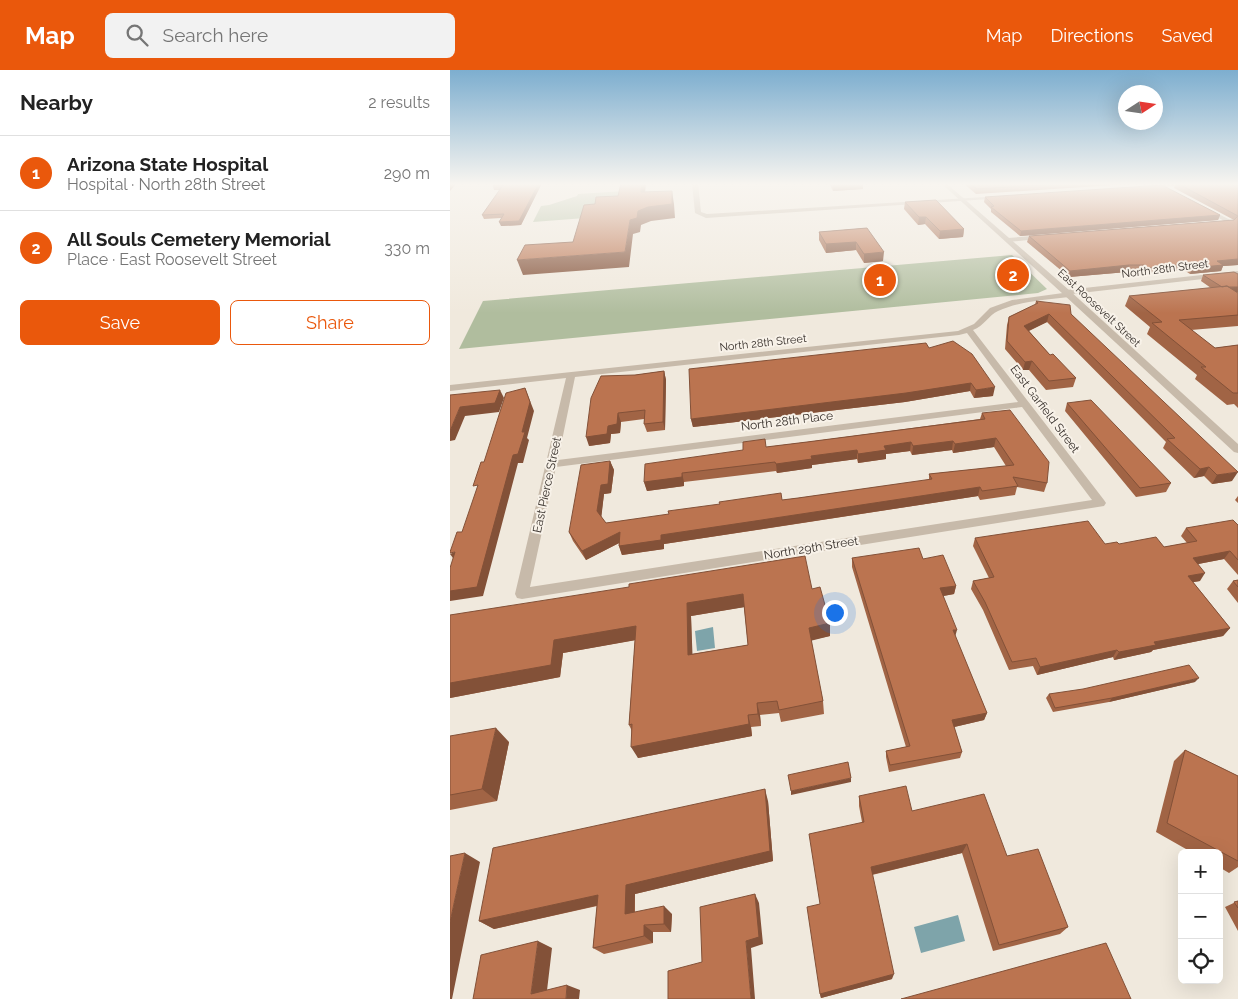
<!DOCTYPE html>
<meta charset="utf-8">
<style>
body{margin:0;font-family:Raleway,sans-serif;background:#f2f2f2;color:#222}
.controls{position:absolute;right:15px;bottom:15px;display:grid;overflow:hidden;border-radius:8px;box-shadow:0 5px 20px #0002}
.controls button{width:45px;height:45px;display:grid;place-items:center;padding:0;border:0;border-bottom:1px solid #e0e0e0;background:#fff;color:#222;font:25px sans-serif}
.compass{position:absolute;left:668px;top:15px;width:45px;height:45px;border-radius:50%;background:#fff;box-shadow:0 5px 20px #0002;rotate:78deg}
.you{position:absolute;left:384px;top:542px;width:18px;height:18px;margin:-12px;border:4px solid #fff;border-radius:50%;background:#1a73e8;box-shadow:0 0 0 8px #1a73e833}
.badge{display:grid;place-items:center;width:32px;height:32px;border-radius:50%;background:#ea580c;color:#fff;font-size:16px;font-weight:700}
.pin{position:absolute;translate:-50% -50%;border:2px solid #fff;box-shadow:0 1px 5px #0006}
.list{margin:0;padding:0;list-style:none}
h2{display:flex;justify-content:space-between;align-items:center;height:65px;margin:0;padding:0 20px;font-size:21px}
h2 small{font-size:16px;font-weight:400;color:#767676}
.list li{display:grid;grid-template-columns:32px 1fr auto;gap:15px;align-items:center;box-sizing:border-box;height:75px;padding:0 20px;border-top:1px solid #e0e0e0}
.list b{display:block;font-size:19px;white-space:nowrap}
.list p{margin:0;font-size:16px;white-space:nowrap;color:#767676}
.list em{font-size:16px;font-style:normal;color:#767676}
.actions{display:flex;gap:10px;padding:15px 20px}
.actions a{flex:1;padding:11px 0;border:1px solid #ea580c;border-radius:8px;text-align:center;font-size:18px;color:#ea580c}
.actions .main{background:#ea580c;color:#fff}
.icon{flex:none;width:28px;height:28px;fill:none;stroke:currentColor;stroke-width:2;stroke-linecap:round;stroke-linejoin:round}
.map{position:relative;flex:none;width:788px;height:929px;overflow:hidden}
header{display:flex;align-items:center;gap:30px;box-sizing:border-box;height:70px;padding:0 25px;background:#ea580c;color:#fff}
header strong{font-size:24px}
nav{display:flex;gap:28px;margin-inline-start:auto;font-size:18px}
.search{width:350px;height:45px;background:#f2f2f2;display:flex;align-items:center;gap:12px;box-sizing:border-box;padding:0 18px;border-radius:8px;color:#767676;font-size:19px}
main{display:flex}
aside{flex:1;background:#fff}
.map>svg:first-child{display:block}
</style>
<header>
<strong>Map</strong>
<div class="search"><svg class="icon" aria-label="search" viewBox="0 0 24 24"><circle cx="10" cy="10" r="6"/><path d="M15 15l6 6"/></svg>Search here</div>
<nav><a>Map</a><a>Directions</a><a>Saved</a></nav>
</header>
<main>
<aside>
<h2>Nearby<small>2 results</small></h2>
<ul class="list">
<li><span class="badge">1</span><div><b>Arizona State Hospital</b><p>Hospital · North 28th Street</p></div><em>290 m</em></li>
<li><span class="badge">2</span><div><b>All Souls Cemetery Memorial</b><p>Place · East Roosevelt Street</p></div><em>330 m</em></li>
</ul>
<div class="actions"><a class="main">Save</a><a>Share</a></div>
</aside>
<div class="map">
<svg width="788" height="929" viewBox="0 0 788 929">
<rect width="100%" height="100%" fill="#f0e9dd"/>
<path fill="#b0bd9e" d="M175,121L172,133L137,135L148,147L83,152L91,136L99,135L127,126L128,124Z
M562,185L597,219L588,223L9,279L33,231Z"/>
<path fill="#7ea4aa" d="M263,557L265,578L247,581L245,561Z
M508,845L515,871L471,883L464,857Z"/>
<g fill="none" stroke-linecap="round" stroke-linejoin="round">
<path fill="#c7baaa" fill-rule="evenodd" d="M242,113H248L251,142L257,144L551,126L554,128L256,148L245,143Z
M727,113H755L698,119L695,117Z
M755,137L788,154V158L753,140Z
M595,165L598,167L597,168L558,172L555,170L558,168Z
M788,201V205L622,224V227H619C595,230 570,231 548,241C539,245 534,256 523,260L654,430L656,433L654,436L72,529L67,528L65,524L116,308L0,321V315L508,261L524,254L540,238L562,230L613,223V220H616ZM517,263L568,332L108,390L125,307L509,265ZM572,337L642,430L80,517L106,397Z"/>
<path fill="#c7baaa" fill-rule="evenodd" d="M491,113H496L619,220L788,374V383L784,382L613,224Z"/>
</g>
<path fill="#a16445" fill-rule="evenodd" d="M44,113H92L71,155L51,156V148L34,149L32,145L50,120H44L43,116Z
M379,113H413V119L383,121Z
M513,113H694L526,124Z
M726,113H788V195L773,196L771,201L740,204L734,200L695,204L692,201L677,202L619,207L577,172L579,166L784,150L724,118Z
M535,127L770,145L768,150L570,166L541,142V139L534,132Z
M455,132L514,159L513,167L489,169L475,154L468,155L454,139Z
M417,158L433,191L414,193L406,180L376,183L369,170V162Z
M788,204V222H787L788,223V256L741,260L765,278L788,275V338L784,334L777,335L745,309L747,305L697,264L700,257L675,236L679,226L761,218L751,211L753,205Z
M586,231L621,244L782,411L762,414L754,406L744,408L713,378L716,372L597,252L579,261L600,285L626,308L623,317L596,320L579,300H573L555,279L557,255L559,247L585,235Z
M479,278L543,326L524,328L520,321L455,332L243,357L241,349Z
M214,301L216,310L215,360L197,362L194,354V349L171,352L170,363L161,364L160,373L139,376L185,305Z
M617,333L721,413L716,422L686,427L615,341Z
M532,343L597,413L594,422L567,417L565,425L530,430L528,426L307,460L214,474V479L172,485L169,476V473L136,490L123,471L119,462L160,391L164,400L161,423L154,424L151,447L156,453L348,428L479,410V404L556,396L544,377L503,383L502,380L462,385L460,381L436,384V389L408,393L407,389L362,395V398L327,403L326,401L234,412V416L197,421L194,412L316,377L357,372L530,349Z
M788,426V433L785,430Z
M788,455V505L774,489L748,494L750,511L743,512L780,558L773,566L703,580L701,582L664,590L663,587L587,605L583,596L559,600L533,540L521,519L523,511L539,508L523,476L525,468L655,474H669L714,477L737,473L731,466L736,458Z
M402,488L473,489L506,516L504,524L493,526L505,566L537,643L534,650L504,657L512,682L510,688L439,702L436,687V681L456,677L402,497Z
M788,510V533L777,519L783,511Z
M362,519L380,553V566L361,570L373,631L374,644L331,652L329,643L310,645L311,656L301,657L302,666L188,688L181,659L179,655L185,570L113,583L110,607L0,628V545ZM294,537L298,575L242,584L241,546Z
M745,612L659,632L603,642L596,628L599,624Z
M0,666L59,672L47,731L0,740Z
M735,680L788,706V797L779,803L769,797V783H743L706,762L724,691Z
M409,726L462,741L557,786L618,857L610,864L543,881L512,783L422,805L442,909L371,928L370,924V834L412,752L409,736Z
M318,731L323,791L185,824V842L222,844L221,862H203V873L154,884L143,878L147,836L44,859L29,851Z
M788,831V861L775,837Z"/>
<path fill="#835138" d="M0,113H7L0,121Z
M89,113H92L71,155L51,156L49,152Z
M192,113H196L194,135L191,122Z
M383,113H413V119L383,121Z
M222,121L224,134L225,148L201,151L191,155L190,162L183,164L179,197L73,205L67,190L175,182L180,150L188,141Z
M770,145L768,150L570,166L571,161Z
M469,147H476L475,154L468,155Z
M514,159L513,167L489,169L490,161Z
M406,172V180L376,183V174Z
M434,182L433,191L414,193V184Z
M788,189V195L773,196L771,201L740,204L743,198L767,191Z
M737,194L734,200L695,204L698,198Z
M679,195L677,202L619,207L620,201Z
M788,217V222L771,224L773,218Z
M599,244L597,252L572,264L574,256Z
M582,291L579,300H573L575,292Z
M214,301L216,310L215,360L213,352Z
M521,313L520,321L455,332L243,357L241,349Z
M545,317L543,326L524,328L526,320Z
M75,318L84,341L77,368L79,370L73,393H68L33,526L0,531V521L63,385L72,362Z
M50,320L54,328L49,342L15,346L5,370L0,371V361L10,337Z
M168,343L171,352L170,363L161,364L160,373L139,376L136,367L158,356Z
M546,368L544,377L503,383L505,374Z
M503,371L502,380L462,385L463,376Z
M461,372L460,381L436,384V389L408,393V384L434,376Z
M407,380V389L362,395V398L327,403L326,394L361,386Z
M160,391L164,400L161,423L154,424L151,450L147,441L151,415Z
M759,397L754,406L744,408L750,399Z
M788,402L782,411L762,414L767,405Z
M232,403L234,412V416L197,421L194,412Z
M530,417L528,426L214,474V479L172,485L169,476L211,465Z
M170,462L173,471L136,490L132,481Z
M780,481L774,489L738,496L743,488Z
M5,482L6,492L0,484Z
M755,503L750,511L732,514L738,506Z
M506,516L504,524L488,527L490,518Z
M293,524L295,537L241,546L243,598L238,585L237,533Z
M380,553V566L360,571L359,558Z
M186,556L192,569L113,583L110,607L0,628V613L104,570Z
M780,558L773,566L703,580L701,582L664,590L669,582L704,572Z
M503,560H507L505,567Z
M667,580L663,587L587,605L590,597Z
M749,608L745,612L659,632L662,628Z
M307,633L310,645L311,656L308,644Z
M537,643L534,650L500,658L502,650Z
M298,645L301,657L302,666L188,688L181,677Z
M46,658L59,672L47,731L32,719Z
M401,708V712L341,725V721Z
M315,719L318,731L323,791L185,824L184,852L175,844L176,815Z
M517,774L512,783L420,805L421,797Z
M15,783L30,792L2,929H0V852Z
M305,824L309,833L313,874L301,878L305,929H301L296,871Z
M148,825L158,833L44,859L29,851Z
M214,836L222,844L221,862L214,854Z
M194,855L203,862V873L194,866Z
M88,871L102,878L96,929L81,924Z
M444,904L442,909L371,928L370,924Z
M117,915L130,920L129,929H116Z"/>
<path fill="#bb7450" stroke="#835138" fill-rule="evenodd" d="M44,113H89L69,151L49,152L54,144L32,145L53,115L43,116Z
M171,113H192L191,122L222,121V134L198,137L188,141L187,148L180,150L175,182L67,190L75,175L123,172L134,135L145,134L146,127L168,126Z
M519,113H618L527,119Z
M727,113H788V146Z
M712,115L770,145L571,161L541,137L544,136L535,127Z
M486,130L514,159L490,161L476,147H469L455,132Z
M788,146V189L767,191L773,195L743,198L737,194L698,198L694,195H679L620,201L579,166L784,150Z
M417,158L434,182L414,184L406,172L376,174L369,162Z
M784,202L788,204V217H779L777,216L772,217L753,205Z
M777,216L788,223V245L729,250L765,278L788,275V323H783L751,297H756L702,253L712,252L679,226Z
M586,231L620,235L621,244L788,402L767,405L759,397L750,399L717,369L725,368L599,244L574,256L600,285L603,284L626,308L599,311L582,291L575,292L557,271L559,247L588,233Z
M503,271L522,284L545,317L526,320L521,313L456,323L241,349L239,299L476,273L479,278Z
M214,301L213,352L194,354L195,340L168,343L167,354L158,356L157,364L136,367L141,328L151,306L185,305Z
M75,318L80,332L72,362H75L68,384L63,385L27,517L0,521V498L5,482L0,483V482L7,462H12L28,415L23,416L31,392H34L56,323Z
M50,320L45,333L10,337L0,361V325Z
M641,330L721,413L690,418L617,333Z
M560,340L599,392L597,413L563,407L568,416L532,421L530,417L305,451L211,465V470L169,476L170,462L132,481L119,462L131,395L160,391L158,414L151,415L147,441L156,453L219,444L218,441L270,434L269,432L331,423L332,430L348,428L482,409L479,404L564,395L546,368L505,374L503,371L463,376L461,372L434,376L436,380L408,384L407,380L361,386L362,389L326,394L325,392L232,403V407L194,412L195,394L293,380V372L315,369L316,377L357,372L535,349L532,343Z
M783,450L788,455V490L780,481L743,488L755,503L738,506L780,558L704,572L706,575L669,582L667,580L590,597L586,588L562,592L535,532L523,511L544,507L525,468L638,451L655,474L667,472L669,474L706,467L714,477L747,471L736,458Z
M469,478L473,489L493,485L506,516L490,518L507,560H503L537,643L502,650L512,682L440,695L436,681L460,676L402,488Z
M355,486L362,519L370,517L380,553L359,558L373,631L329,640L327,631L307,633L308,644L298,645L299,654L181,677L182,654L179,655L186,556L104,570L101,595L0,613V545L179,517V514ZM293,524L298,575L238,585L237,533Z
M788,510V517L783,511Z
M739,595L749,608L662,628L605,638L599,624L633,619Z
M46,658L32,719L0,725V666Z
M735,680L788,706V791L717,753Z
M398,692L401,708L341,721L338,705Z
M456,716L462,741L534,724L557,786L588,779L618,857L549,875L517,774L421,797L444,904L370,924L357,837L370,834L359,764L414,752L409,726Z
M315,719L320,781L176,815L175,844L214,836V854L194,855V866L143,878L148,825L29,851L43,778Z
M15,783L0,852V786Z
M305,824L309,867L296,871L301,929H218V901L252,892L250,837Z
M788,831V838L784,832Z
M88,871L81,924L117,915L116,929H23L31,885Z
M656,873L681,929H451Z"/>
<linearGradient id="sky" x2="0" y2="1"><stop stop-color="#7daecf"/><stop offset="0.47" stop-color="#f8f5f0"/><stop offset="1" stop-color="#f8f5f0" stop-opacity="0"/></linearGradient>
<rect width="788" height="243" fill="url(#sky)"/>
<g text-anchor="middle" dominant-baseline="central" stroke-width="4" stroke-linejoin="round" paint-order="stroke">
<g font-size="11" fill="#352e29" stroke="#f8f2e9">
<text transform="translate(715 199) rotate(-7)">North 28th Street</text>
<text transform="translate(649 238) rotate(43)">East Roosevelt Street</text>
<text transform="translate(313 273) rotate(-6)">North 28th Street</text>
</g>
<g font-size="12" fill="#352e29" stroke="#f8f2e9">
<text transform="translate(595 339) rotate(53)">East Garfield Street</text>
<text transform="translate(337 351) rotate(-7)">North 28th Place</text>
<text transform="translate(97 415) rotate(-78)">East Pierce Street</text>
<text transform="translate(361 478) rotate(-9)">North 29th Street</text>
</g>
</g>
</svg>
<div class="controls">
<button>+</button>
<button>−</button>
<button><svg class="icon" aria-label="locate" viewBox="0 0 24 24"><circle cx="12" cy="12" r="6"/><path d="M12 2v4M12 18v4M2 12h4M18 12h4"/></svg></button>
</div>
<svg class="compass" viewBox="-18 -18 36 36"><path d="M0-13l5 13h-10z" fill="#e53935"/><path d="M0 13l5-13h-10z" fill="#767676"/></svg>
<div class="you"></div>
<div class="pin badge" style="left:430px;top:210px">1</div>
<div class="pin badge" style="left:563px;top:205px">2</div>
</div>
</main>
